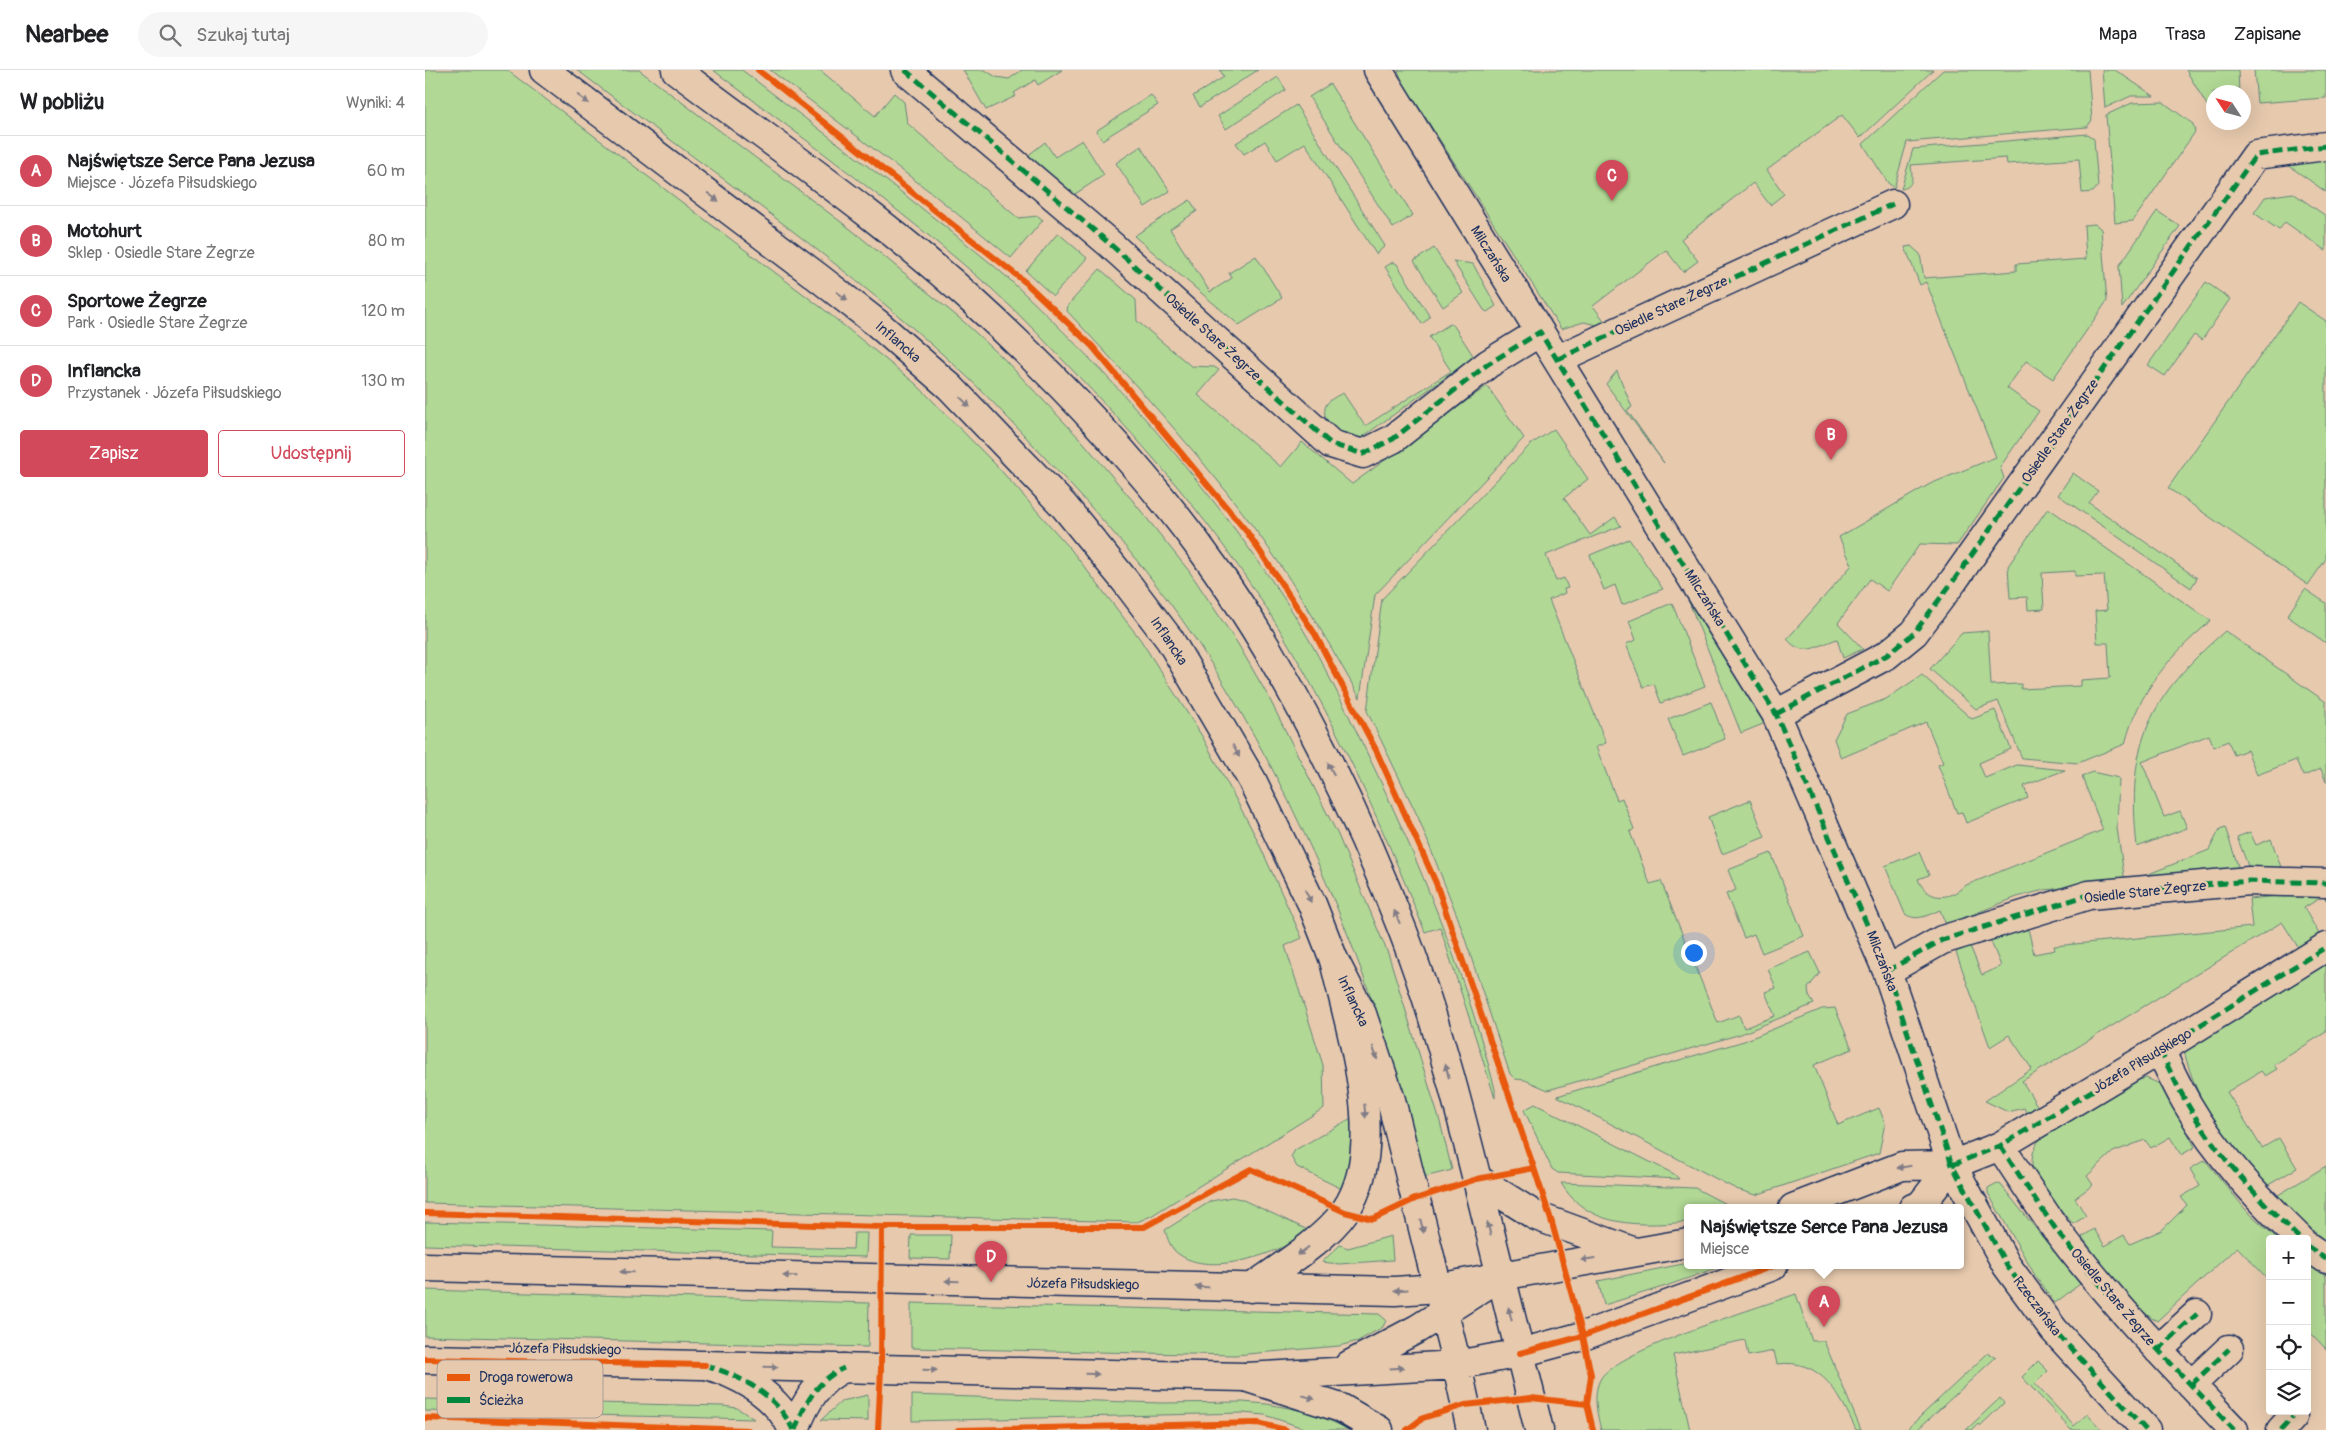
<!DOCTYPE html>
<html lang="pl">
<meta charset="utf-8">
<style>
body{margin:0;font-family:Pangolin,sans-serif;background:#f6f6f6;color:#202124}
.controls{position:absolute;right:15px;bottom:15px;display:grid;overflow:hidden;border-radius:5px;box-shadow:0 5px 20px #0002}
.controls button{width:45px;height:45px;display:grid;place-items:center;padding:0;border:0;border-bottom:1px solid #e0e0e0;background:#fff;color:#202124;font:25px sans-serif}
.compass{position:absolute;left:1781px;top:15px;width:45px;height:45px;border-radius:50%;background:#fff;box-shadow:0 5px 20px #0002;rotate:306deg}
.you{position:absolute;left:1268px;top:882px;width:18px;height:18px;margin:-12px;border:4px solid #fff;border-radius:50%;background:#1a73e8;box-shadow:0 0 0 8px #1a73e833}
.badge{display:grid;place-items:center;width:32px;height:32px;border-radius:50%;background:#d1495b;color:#fff;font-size:16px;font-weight:700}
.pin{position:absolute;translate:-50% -41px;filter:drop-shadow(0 1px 2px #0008)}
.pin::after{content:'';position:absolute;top:26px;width:18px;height:15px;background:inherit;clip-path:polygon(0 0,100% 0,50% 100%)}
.popup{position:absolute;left:1259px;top:1134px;width:280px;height:65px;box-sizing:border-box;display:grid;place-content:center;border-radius:5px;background:#fff;filter:drop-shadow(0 1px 4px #0005);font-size:16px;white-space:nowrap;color:#757577}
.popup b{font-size:19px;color:#202124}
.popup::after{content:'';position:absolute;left:50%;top:100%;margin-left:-10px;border:10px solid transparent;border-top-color:#fff}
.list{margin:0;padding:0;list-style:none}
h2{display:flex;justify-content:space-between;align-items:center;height:65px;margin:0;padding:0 20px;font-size:21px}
h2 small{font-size:16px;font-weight:400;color:#757577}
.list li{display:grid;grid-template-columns:32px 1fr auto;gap:15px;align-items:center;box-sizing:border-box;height:70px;padding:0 20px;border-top:1px solid #e0e0e0}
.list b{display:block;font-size:19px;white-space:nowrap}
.list p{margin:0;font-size:16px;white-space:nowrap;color:#757577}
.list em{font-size:16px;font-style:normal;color:#757577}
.actions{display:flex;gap:10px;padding:15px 20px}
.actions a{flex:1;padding:11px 0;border:1px solid #d1495b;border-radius:5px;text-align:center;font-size:18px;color:#d1495b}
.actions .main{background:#d1495b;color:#fff}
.icon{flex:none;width:28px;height:28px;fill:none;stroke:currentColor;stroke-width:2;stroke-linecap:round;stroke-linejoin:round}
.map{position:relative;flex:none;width:1901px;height:1360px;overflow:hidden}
header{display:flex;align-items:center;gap:30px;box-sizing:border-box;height:70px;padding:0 25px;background:#fff;border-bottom:1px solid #e0e0e0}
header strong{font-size:24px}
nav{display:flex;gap:28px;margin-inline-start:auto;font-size:18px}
.search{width:350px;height:45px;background:#f6f6f6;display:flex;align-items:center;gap:12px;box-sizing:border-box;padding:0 18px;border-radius:28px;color:#757577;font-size:19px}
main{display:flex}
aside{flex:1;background:#fff}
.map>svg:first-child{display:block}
</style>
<header>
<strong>Nearbee</strong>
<div class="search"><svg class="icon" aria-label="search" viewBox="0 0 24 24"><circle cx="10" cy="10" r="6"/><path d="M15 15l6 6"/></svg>Szukaj tutaj</div>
<nav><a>Mapa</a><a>Trasa</a><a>Zapisane</a></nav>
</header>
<main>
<aside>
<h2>W pobliżu<small>Wyniki: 4</small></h2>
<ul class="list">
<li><span class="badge">A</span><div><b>Najświętsze Serce Pana Jezusa</b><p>Miejsce · Józefa Piłsudskiego</p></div><em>60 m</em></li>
<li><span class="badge">B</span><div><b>Motohurt</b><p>Sklep · Osiedle Stare Żegrze</p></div><em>80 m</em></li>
<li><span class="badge">C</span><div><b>Sportowe Żegrze</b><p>Park · Osiedle Stare Żegrze</p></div><em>120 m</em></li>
<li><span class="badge">D</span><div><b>Inflancka</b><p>Przystanek · Józefa Piłsudskiego</p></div><em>130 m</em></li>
</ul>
<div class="actions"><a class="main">Zapisz</a><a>Udostępnij</a></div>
</aside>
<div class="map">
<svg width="1901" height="1360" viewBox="0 0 1901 1360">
<rect width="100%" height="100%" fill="#e7caae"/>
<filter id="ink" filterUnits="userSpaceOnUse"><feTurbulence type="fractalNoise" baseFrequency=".02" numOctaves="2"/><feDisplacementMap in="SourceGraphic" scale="10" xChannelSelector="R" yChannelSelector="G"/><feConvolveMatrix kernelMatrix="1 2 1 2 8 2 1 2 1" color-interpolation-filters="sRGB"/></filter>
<g filter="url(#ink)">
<path fill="#b1d894" stroke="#668479" d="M0,0H82L397,238L491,314L571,395L644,477L715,569L777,666L830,765L877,868L860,876L898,995L899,1038L726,1146L712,1152L0,1133Z
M152,0H214L428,161L539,252L578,288L658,372L708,431L764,501L813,574L843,626L913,765L964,886L1015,1052L1027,1100L999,1107C953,918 880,736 773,573C729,507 677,447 622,390C588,353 554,316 516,283C402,180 274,93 152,0Z
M288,0H317C384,52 452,102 518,155C540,173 563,190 584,209C687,305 781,412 860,530C892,579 917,632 943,685C995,793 1040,903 1070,1019V1028L1015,857L1000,862C956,753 908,644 845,544C791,458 725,381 655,308C626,278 598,247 567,219C478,141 382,71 288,0Z
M345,0H395L450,46L469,23L479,32L482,53L593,148L613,146L618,150L586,188L508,124Z
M538,0H560L571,7L584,9L597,0H637L613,15L610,10L589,23L591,26L561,40Z
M795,0H833L775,37L768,26L799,7Z
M973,0H1508L1435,68L1417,45L1342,100L1359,124L1345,135L1328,113L1256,169L1273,191L1258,202L1241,180L1168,236L1185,258L1159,252L1136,259L977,11Z
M1518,0H1663L1667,50L1662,57L1482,72L1469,118L1463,113L1438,74Z
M1677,0H1690L1729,26H1706L1680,38Z
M1761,0H1813L1814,22H1788V37H1783Z
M1829,0H1901V28L1832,33Z
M853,7L861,20L801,59L793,46Z
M905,14L988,145L968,158L884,27Z
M726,25L733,35L677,70L671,61Z
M1738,32L1768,54L1770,62L1708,151L1690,153L1681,45L1707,33Z
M871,35L960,176L951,184L880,73L852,90L840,71L819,84L811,73Z
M1662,64L1669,69L1673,116L1668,122L1657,123L1654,89L1582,94L1581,88L1486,95C1487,106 1490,117 1476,119L1488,79Z
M657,70L679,105L641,130L596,91L620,72L630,87Z
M716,76L745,121L720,137L691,93Z
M1888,89L1901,92V122L1860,93Z
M1868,123L1901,146V181L1860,152L1854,160L1829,143L1840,127Z
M765,130L772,141L745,159L785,222L807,208L804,203L831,186L857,228L814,255L709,166Z
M1732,141L1755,156L1697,238L1694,196Z
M1670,154L1676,159L1682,231L1628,309L1601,291L1582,318L1614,341L1575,397L1579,408L1532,475L1495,474L1462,521L1445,509L1413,553L1438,579L1418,588L1412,569C1392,576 1378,588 1362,569L1427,495L1414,467L1505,414L1571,387L1501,212L1495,215L1480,177L1486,176L1495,184L1499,208L1591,201V194L1661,189L1659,155Z
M633,163L662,188L628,226L601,201Z
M1009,178L1038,223L1018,237L989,191Z
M1028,191L1048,194L1071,236L1062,242L1059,240Z
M968,192L972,194L1005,247L997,254L960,197Z
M675,199L711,230L712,251L766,296L789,297L794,300L773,325L856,397L877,372L927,414L1062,316L1099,368L950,525L935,628C905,575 875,522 840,473C781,390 712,316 642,241L643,235Z
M1781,212L1805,229L1777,270L1769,265L1740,306L1723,295Z
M1873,232L1901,251V489L1883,515L1743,418Z
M1025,254L1029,256L1049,287L936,368C922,368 896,357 900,338C902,330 912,326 918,323L940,356L1026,301L1004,267Z
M1192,301L1207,337L1202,340L1239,393L1181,314Z
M1129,359L1163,409L1139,428L1165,465L1190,447L1196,456L1121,485L1131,511L1139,508L1143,518L1139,519L1140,523L1124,530L1181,673L1171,677L1192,730L1197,728L1209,759L1205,762L1225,814L1236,811L1293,953L1314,945L1319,958L1350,946L1340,922L1351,918L1343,899L1385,882L1395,903L1383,918L1384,926L1389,934L1316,964L1123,1020L1100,1010L1090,1009L1085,1004L1033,848L993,747L942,641L957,529L1105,375Z
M1648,403L1673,421L1664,433L1772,508L1766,518L1633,425Z
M1623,438L1786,551C1745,585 1713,622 1700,674L1653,693L1597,688L1573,631L1551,639L1505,599L1537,563L1563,561L1566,615L1596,614V619L1656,616V610L1685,608L1683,573H1672L1670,541L1682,540L1679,505L1650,506V501L1617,503L1619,539L1603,540L1602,527L1585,528L1583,496Z
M1204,469L1238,519L1197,535L1190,515L1179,520L1165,485Z
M1880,519L1901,533V573L1862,546Z
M1260,522L1343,652L1316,663Z
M1247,533L1280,616L1236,633L1229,614L1218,617L1201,574L1211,570L1204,551Z
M1800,561L1901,632V712L1896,699L1878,706L1871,690L1832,705L1822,680L1809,685L1803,671L1789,677L1784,665L1717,692L1739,747L1755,741L1762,758L1712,777C1701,674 1723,628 1800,561Z
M1497,605L1547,649L1570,640L1586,679L1554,693L1560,708L1592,695L1640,700L1599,716L1603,728L1541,753L1537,742L1532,743L1513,695L1518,693L1501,652L1416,688L1409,669L1422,644L1461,629Z
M1286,632L1300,669L1258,686L1243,649Z
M1667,702L1694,708L1692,758L1700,812L1619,820L1592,827L1521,855L1515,840C1503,845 1492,852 1480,844L1460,796L1494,782L1504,805L1493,809C1502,831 1524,831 1539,816L1678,760L1657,707Z
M1325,730L1340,767L1297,784L1283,747Z
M1800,757L1815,802L1716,807L1784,780L1795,759Z
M1825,762L1831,775L1846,769L1856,797L1825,801L1812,767Z
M1346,783L1379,866L1337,883L1329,864L1319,868L1301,824L1311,820L1303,800Z
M1901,821V830L1898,826L1879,838L1894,864L1873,877L1857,852L1597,1011L1613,1037L1602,1044L1599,1038L1583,1042L1560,1031L1607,999L1584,965L1565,977L1531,882L1545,876L1557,905L1576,896L1564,867L1602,854L1609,884L1630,880L1629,876L1827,857L1824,829Z
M1901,894V962L1849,995L1852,999L1840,1006L1836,1001L1802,1022L1837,1078L1854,1068L1872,1098L1840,1117C1803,1079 1772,1034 1759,981Z
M1410,938L1427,979L1389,995L1413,1055L1454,1038L1460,1053L1454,1083L1331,1125L1311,1119L1132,1026L1319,971L1397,939Z
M1721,1008L1735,1014L1741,1020L1770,1077L1756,1085L1745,1067L1726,1078L1720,1070L1688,1082L1662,1106L1668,1115L1650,1128L1661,1146L1648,1154C1637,1140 1606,1109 1607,1092C1607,1083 1610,1077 1614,1070L1714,1010Z
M1110,1034L1249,1104L1254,1109L1133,1103L1127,1099L1099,1040Z
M930,1046C929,1071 925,1095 917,1119L872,1097L866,1087L870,1080Z
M1780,1090L1821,1140L1853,1169H1845V1211L1812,1177L1732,1251C1707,1239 1674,1189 1657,1167L1669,1159L1680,1176L1699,1165L1705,1174L1737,1160L1762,1135L1756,1127L1775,1116L1765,1099Z
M1901,1096V1172L1850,1127Z
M1136,1113L1270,1118L1308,1138H1263V1152C1216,1156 1163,1159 1136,1113Z
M1572,1113L1576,1115L1655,1214L1630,1233L1611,1207L1563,1123V1118Z
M807,1127L816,1129L885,1161C858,1183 779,1211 749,1180C744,1174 742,1167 740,1160L786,1131Z
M0,1152L347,1161L346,1177L428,1179L429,1163H442L441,1187L0,1175Z
M486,1165H526L525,1189L485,1188Z
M966,1166L968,1190L914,1194L897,1192L915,1175L923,1178Z
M1263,1193V1196H1297L1241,1216L1179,1235L1173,1211Z
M1882,1193L1901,1206V1279L1882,1259Z
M0,1220L444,1233L443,1277L0,1266Z
M1371,1224L1387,1271H1399L1436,1360H1431C1415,1325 1397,1288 1352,1294L1349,1281L1323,1286L1320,1270L1248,1285L1265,1360H1176C1172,1344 1167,1323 1176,1308C1193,1280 1335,1237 1371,1224Z
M486,1233L954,1244L961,1250L958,1257L933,1271L914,1276L810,1285L486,1278Z
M1563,1283L1571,1287L1492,1360H1481Z
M1613,1291L1623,1301L1610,1314L1649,1356L1662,1344L1677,1360H1646L1597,1307Z
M443,1325V1351L396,1350L417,1331Z
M487,1325L736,1333L818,1332L842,1334L885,1342L926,1360H884L840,1345L818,1343L487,1351Z
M1575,1328L1579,1333L1555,1356L1553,1354L1547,1360H1541Z
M0,1329L298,1336L312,1338L329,1349L0,1341Z"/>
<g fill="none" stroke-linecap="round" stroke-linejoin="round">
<g stroke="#1b2f5e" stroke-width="31">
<path id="minor" d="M119,0L394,208L453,254L525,317L639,436L701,512L745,570L827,710L887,834L909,890L937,944L966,1030L1032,1295L1046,1360
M251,0C351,76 457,148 549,232C638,313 723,403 792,501C867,608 932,742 979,864C1021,974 1047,1091 1076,1206
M480,0L685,174L906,374L938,384L968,369L1063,294L1115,262
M953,0L1351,644L1462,901L1527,1095L1582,1196L1629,1260L1721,1360
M1133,289L1468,134
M1351,644L1462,585L1489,563L1529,510L1831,85L1901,76
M1462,901L1517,870L1664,825L1824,811L1901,813
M1735,980C1744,999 1753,1018 1763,1035C1792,1085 1834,1129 1875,1169
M1575,1076C1593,1103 1611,1131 1630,1158C1684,1230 1747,1295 1809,1360
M1052,1109L1111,1146L1207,1181
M1368,1138L1477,1096L1527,1095L1575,1076L1735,980L1901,877
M1488,1138L1495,1136L1527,1095
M1882,1176L1901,1189
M1733,1280L1772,1244
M282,1295C317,1306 352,1326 368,1360
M924,1295L992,1259L1076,1206L1263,1173
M821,1307L1032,1295L1095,1283L1158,1266L1348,1196
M1766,1315L1804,1279
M370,1360C379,1334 393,1309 419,1298
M1856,1360L1868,1347"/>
</g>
<g stroke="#1b2f5e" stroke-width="31">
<path id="tertiary" d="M0,1197L970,1221L1013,1218L1076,1206L1114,1360
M826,1218C854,1198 900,1170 920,1141C965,1076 925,962 909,890
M0,1289L820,1307L916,1338L954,1360"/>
</g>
<use href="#minor" stroke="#e7caae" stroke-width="28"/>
<use href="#tertiary" stroke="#e7caae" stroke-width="28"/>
<path stroke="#00873e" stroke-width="5" stroke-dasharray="10 5" stroke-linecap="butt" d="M480,0L685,174L906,374L938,384L968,369L1063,294L1115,262L1351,644L1462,901L1527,1095L1582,1196L1629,1260L1721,1360
M1133,289L1468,134
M1351,644L1462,585L1489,563L1529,510L1831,85L1901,76
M1462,901L1517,870L1664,825L1824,811L1901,813
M1735,980C1744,999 1753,1018 1763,1035C1792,1085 1834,1129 1875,1169
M1575,1076C1593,1103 1611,1131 1630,1158C1684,1230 1747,1295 1809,1360
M1527,1095L1575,1076L1735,980L1901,877
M1882,1176L1901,1189
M1733,1280L1772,1244
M280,1295C316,1306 352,1325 368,1360
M1766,1315L1804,1279
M370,1360C379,1334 393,1309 419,1298
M1856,1360L1868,1347"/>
<g stroke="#e7caae" stroke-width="9">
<path id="cycleway" d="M333,0L600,212L667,276L822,462L890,564L951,680L1011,813L1109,1098
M0,1143L457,1157H719L826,1099L920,1142L948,1149L990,1129L1052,1109L1109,1098L1127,1153L1158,1266L1166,1305L1162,1334L1168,1360
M1095,1283L1158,1266L1348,1196
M0,1289L280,1295
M0,1348L323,1360
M453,1360L456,1299L457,1157
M533,1360L833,1353L861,1360
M982,1360L998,1348L1040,1335L1106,1328L1162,1334"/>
</g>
<use href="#cycleway" stroke="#e8590c" stroke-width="6"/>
</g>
<defs><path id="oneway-solid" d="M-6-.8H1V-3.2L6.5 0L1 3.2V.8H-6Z" transform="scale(1.25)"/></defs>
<g fill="#817c86">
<use href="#oneway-solid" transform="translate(158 29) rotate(37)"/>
<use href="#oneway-solid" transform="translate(288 127) rotate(37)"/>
<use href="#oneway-solid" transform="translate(417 226) rotate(38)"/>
<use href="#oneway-solid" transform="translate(540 332) rotate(45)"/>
<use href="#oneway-solid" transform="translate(811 681) rotate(61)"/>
<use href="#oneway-solid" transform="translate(906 699) rotate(-116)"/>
<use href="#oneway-solid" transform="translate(883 826) rotate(65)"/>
<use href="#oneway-solid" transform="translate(972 847) rotate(-113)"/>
<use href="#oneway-solid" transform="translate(950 983) rotate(72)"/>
<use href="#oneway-solid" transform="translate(1022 1001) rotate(-105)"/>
<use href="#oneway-solid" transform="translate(940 1041) rotate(84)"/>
<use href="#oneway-solid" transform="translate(1479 1097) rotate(171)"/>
<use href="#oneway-solid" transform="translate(997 1156) rotate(76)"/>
<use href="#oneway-solid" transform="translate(1064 1159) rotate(-104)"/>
<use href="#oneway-solid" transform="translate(878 1181) rotate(144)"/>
<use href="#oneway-solid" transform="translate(1163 1189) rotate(172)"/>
<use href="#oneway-solid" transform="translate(202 1202) rotate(-179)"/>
<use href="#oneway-solid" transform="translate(365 1206) rotate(-179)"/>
<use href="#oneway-solid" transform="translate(527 1211) rotate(-178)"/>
<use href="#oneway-solid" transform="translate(777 1217) rotate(-179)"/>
<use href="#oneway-solid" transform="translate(976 1220) rotate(177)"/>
<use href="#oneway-solid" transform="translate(1085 1244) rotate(-104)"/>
<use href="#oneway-solid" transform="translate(346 1297) rotate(1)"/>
<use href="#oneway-solid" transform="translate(972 1298) rotate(-3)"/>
<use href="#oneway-solid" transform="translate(505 1300) rotate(1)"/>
<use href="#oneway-solid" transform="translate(667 1304) rotate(1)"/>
<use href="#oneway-solid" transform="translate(883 1327) rotate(18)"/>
</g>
</g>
<g text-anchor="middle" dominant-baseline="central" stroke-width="5" stroke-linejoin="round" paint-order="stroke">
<g font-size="14" fill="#1b2f5e" stroke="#e7caae">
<text transform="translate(1066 184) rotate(58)">Milczańska</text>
<text transform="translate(1246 236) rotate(-25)">Osiedle Stare Żegrze</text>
<text transform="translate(788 267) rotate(42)">Osiedle Stare Żegrze</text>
<text transform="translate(473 272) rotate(41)">Inflancka</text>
<text transform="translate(1635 361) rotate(-55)">Osiedle Stare Żegrze</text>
<text transform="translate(1280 528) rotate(58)">Milczańska</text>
<text transform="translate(744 571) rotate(56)">Inflancka</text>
<text transform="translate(1720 822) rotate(-6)">Osiedle Stare Żegrze</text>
<text transform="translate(1457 891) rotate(69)">Milczańska</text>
<text transform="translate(928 931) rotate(65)">Inflancka</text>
<text transform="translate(1717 991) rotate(-31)">Józefa Piłsudskiego</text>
<text transform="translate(658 1214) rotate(1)">Józefa Piłsudskiego</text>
<text transform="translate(1688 1227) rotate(50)">Osiedle Stare Żegrze</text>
<text transform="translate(1612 1236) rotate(53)">Rzeczańska</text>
<text transform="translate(140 1279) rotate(1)">Józefa Piłsudskiego</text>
</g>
</g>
<rect x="12" y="1290" width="166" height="58" rx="8" fill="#e7caae" stroke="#aa9c96" stroke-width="1"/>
<rect x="22" y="1304" width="23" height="7" fill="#e8590c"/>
<rect x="22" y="1327" width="23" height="6" fill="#00873e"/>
<g font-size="14" fill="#1b2f5e">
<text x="54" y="1312">Droga rowerowa</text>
<text x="54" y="1335">Ścieżka</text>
</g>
</svg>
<div class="controls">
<button>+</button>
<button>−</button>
<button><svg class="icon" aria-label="locate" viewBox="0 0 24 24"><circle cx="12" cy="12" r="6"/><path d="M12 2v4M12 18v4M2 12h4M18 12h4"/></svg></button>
<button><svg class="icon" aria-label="layers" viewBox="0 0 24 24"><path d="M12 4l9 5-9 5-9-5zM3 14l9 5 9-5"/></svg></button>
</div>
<svg class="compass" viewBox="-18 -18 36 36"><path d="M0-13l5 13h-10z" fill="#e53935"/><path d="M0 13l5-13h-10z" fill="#757577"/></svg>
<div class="you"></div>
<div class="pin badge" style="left:1399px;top:1257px">A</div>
<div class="popup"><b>Najświętsze Serce Pana Jezusa</b>Miejsce</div>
<div class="pin badge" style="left:1406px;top:390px">B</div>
<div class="pin badge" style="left:1187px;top:131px">C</div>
<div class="pin badge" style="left:566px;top:1212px">D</div>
</div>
</main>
